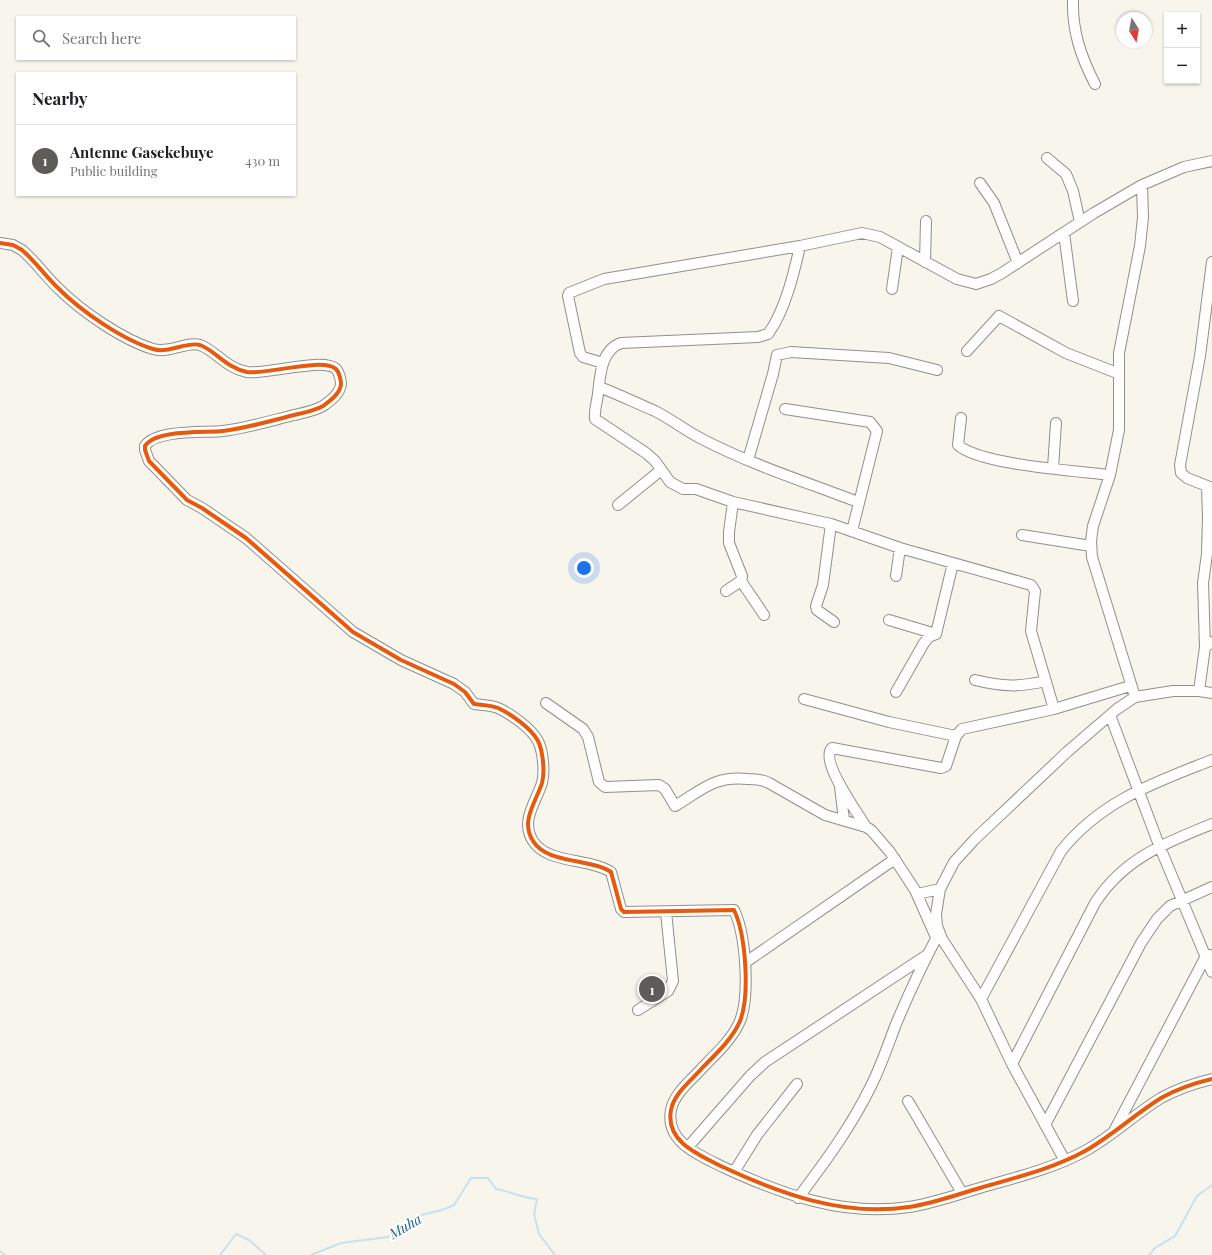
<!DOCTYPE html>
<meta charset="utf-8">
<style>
body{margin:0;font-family:"Playfair Display",serif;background:#f2f2f2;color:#202124}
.controls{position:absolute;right:12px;top:12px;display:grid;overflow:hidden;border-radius:0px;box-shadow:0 1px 3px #0004}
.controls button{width:36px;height:36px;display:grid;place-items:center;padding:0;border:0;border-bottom:1px solid #e0e0e0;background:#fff;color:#202124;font:20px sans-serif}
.compass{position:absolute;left:1116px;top:12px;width:36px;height:36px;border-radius:50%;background:#fff;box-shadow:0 1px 3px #0004;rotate:169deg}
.you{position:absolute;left:584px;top:568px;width:14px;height:14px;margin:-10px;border:3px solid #fff;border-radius:50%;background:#1a73e8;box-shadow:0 0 0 6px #1a73e833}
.badge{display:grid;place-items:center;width:26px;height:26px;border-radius:50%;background:#5d5c59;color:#fff;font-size:13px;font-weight:700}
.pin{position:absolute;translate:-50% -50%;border:2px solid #fff;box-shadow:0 1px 4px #0006}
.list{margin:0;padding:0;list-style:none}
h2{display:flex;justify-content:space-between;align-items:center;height:52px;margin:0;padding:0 16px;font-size:17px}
h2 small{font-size:13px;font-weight:400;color:#757577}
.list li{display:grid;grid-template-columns:26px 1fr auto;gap:12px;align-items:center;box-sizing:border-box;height:72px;padding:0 16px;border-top:1px solid #e0e0e0}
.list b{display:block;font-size:15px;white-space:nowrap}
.list p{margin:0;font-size:13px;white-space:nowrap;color:#757577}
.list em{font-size:13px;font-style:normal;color:#757577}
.icon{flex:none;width:22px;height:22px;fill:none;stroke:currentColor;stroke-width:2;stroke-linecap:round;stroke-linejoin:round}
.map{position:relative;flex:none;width:1212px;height:1255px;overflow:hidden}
.search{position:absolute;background:#fff;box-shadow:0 1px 3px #0004;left:16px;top:16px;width:280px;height:44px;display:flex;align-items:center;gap:10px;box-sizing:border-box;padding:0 14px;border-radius:0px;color:#757577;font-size:15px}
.panel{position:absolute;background:#fff;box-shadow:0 1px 3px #0004;left:16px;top:72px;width:280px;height:124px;border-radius:0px}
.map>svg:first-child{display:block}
</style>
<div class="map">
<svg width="1212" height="1255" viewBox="0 0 1212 1255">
<rect width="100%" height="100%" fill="#f8f5ed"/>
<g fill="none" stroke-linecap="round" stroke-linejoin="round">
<path stroke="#c7e2ee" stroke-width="2" d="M0,1251L5,1255
M220,1255L236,1234L249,1240L266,1255
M311,1255L341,1243L388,1237L417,1216L442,1210L454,1205L471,1178H488L496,1189C510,1191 522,1198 537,1199L534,1214L539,1234L555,1255
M1149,1255L1155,1248L1175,1236L1197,1196L1212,1185"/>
<g stroke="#918f8c" stroke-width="12">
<path id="minor" d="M1073,0C1072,31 1081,57 1095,84
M1047,158L1066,174L1073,191L1080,222
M980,183L994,203L1018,263
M1064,233L1073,301
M0,243L13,245L22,250C36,262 46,277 59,289C81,311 123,340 153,349C169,354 187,341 200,345C216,351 226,368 247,372C266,375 323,357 336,369C339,372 341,380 341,384C340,394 330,401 323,406C314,411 303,413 294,415C270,421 247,428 223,431C205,433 156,429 145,446V450L149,461L187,500L202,508L246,538L353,632L401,660L454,684L465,692L474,704C481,705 491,705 498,708C511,714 531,728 538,741C543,751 545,772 542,783C536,802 520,821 533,841C547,864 590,858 611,872L621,909L624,912L734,910C746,935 750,996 740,1021C733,1038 716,1054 703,1067C692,1080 674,1093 671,1110C665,1142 699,1155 723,1167C781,1194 844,1217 909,1207C936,1203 964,1192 990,1185C1022,1176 1056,1167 1085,1151C1112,1136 1135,1114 1161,1098C1177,1089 1195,1083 1212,1079
M800,246C794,273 785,311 768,334L758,337L621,343C601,350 600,376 598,394C597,402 594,411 595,419L646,453L655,461L670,482L683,489H696L733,502L831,524L900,548L1031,585L1035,591L1031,631L1054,709
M925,262L926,221
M1212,262L1200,356L1180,465L1181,473L1187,478L1212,488
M892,289L898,247
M967,351L999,316L1066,353L1117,373
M603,363L583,357L580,353L568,296L569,293L604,279L800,246L862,233L880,237L957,279L976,284L991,279L1002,273L1094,213L1142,185
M599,387C618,394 636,403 655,411C671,419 686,431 702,439C752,465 806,482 858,502
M785,409L870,422L877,431L852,531
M961,418L958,445C980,465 1078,471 1110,475
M748,460L773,374L777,355L791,352L889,358L937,370
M1053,468L1056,423
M733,502L729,532V543L742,576L741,581L764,615
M618,505L661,470
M831,524L823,585L816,606L817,610L834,622
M1022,535L1091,546
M896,576L900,548
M726,591L741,581
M889,620L936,634
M1205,647L1203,583L1207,554L1208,517L1207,486
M975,680C1003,687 1019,687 1046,681
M1199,691L1205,647L1212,642
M896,692L924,643L929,637L936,634L953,563
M1135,697L1092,557L1091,541L1093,526L1110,475L1119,430V353L1140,246L1143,217L1142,185L1184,167L1212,161
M804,699L889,722L956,736
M546,703L583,729L588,737L599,782L605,787L659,785L665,789L675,806C702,790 715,775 748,779C756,779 763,780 769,783L825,815L866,827L871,830L890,852L915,890L935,935
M1110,715L1159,845L1212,972
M840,787L844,820
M866,827C858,813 819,761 832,748L941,768L946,766L956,736L962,729L1054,709L1130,686
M917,894L940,889
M746,962L895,859
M981,999L1061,851C1102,800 1154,783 1212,760
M638,1010L668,991L673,981L666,912
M1012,1064L1095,903C1124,858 1165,843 1212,824
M908,1101L962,1193
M1045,1125L1141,943L1157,919L1170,906L1212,887
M1114,1131L1206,956L1210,955
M688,1147L750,1076L765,1062L927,955
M1065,1161L1012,1064L981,999L942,939L937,926L936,914L940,889L954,862L975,839L1067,752L1117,709L1135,697L1173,691H1199L1212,693
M734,1172L757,1135L797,1084
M798,1198C825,1162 851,1127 871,1086C881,1066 888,1045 896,1024C909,993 923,963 939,933"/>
</g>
<use href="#minor" stroke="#fefefc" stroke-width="10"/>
<g stroke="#fff" stroke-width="6">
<path id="cycleway" d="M0,243L13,245L22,250C36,262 46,277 59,289C81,311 123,340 153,349C169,354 187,341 200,345C216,351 226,368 247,372C266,375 323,357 336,369C339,372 341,380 341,384C340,394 330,401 323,406C314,411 303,413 294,415C270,421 247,428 223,431C205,433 156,429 145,446V450L149,461L187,500L202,508L246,538L353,632L401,660L454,684L465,692L474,704C481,705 491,705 498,708C511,714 531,728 538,741C543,751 545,772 542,783C536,802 520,821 533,841C547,864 590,858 611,872L621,909L624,912L734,910C746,935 750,996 740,1021C733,1038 716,1054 703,1067C692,1080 674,1093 671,1110C665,1142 699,1155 723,1167C781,1194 844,1217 909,1207C936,1203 964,1192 990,1185C1022,1176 1056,1167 1085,1151C1112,1136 1135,1114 1161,1098C1177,1089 1195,1083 1212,1079"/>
</g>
<use href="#cycleway" stroke="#e8590c" stroke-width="4"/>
</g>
<g text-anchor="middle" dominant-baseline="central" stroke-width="4" stroke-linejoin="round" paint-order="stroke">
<g font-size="14" font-style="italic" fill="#20618e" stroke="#fff">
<text transform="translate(405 1226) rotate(-30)">Muha</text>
</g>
</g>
</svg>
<div class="controls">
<button>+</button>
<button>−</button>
</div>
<svg class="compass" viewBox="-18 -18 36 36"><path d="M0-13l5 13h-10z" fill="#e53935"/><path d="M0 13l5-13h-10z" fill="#757577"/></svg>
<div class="you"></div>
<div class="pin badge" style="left:652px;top:989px">1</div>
<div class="search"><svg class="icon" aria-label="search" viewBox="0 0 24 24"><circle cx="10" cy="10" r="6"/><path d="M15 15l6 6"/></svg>Search here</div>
<section class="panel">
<h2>Nearby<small></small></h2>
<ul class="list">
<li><span class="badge">1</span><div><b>Antenne Gasekebuye</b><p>Public building</p></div><em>430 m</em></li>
</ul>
</section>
</div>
